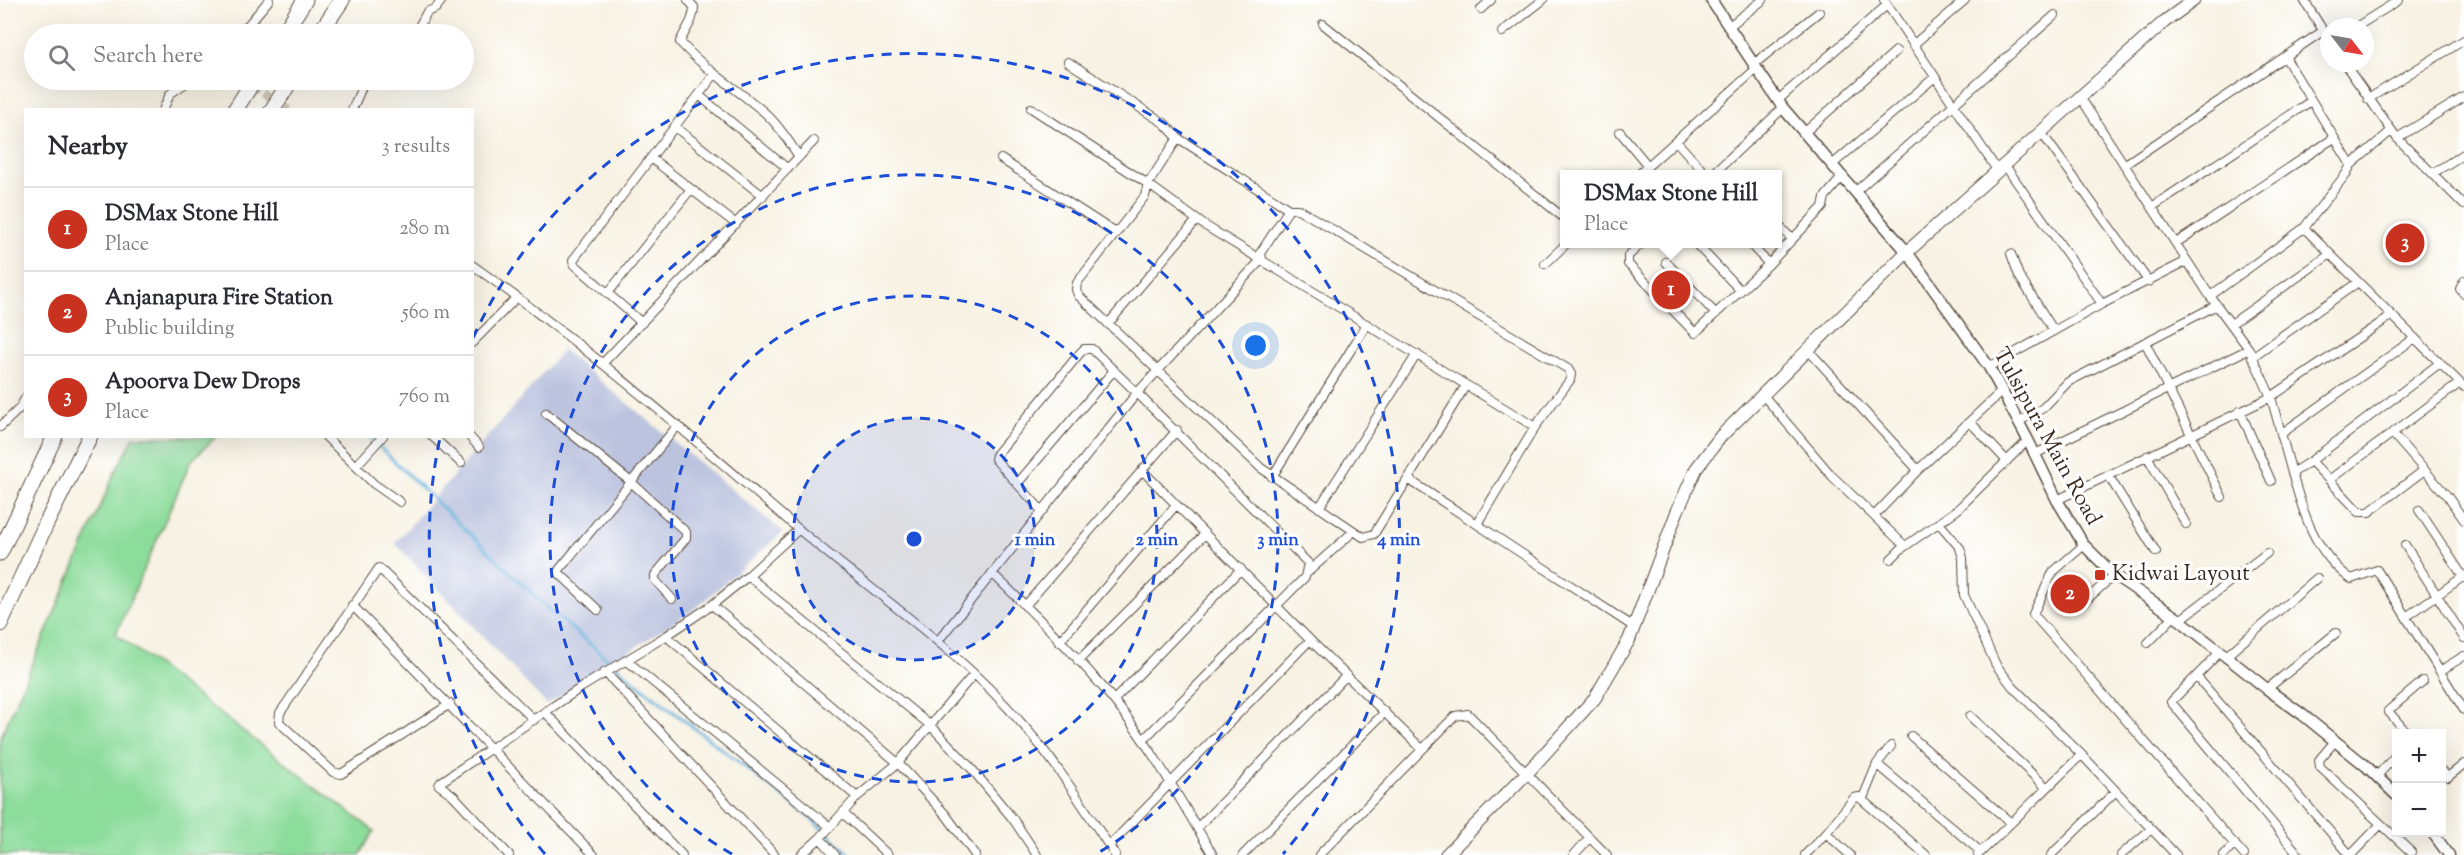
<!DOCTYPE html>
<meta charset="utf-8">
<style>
body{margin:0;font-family:"Sorts Mill Goudy",serif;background:#f2f2f3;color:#2b2b33}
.controls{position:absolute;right:18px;bottom:18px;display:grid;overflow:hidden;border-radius:0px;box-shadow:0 6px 24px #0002}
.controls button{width:54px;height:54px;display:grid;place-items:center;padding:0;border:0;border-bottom:2px solid #e1e1e2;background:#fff;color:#2b2b33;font:30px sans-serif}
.compass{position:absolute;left:2320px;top:18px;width:54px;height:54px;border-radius:50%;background:#fff;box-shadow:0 6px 24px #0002;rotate:121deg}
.you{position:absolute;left:1256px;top:346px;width:21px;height:21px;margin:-15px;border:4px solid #fff;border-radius:50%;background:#1a73e8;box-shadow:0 0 0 9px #1a73e833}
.badge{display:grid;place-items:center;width:39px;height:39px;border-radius:50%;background:#c8321e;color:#fff;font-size:20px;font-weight:700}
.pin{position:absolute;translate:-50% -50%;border:3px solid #fff;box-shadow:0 2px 6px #0006}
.popup{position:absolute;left:1560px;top:170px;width:222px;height:78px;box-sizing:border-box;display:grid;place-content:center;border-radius:0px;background:#fff;filter:drop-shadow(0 2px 4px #0005);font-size:20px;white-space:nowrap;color:#7c7c81}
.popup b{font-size:22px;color:#2b2b33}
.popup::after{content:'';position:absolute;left:50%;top:100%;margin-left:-12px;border:12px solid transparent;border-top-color:#fff}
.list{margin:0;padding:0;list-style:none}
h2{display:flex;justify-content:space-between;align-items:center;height:78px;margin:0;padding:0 24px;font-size:26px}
h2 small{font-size:20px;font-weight:400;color:#7c7c81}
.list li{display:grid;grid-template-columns:39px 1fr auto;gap:18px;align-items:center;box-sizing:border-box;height:84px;padding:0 24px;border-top:2px solid #e1e1e2}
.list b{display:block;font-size:22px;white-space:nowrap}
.list p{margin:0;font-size:20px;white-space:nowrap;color:#7c7c81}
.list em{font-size:20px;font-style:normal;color:#7c7c81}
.icon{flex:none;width:33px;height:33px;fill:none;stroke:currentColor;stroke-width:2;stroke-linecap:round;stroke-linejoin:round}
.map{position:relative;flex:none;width:2464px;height:855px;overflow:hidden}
.search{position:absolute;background:#fff;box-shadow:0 6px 24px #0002;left:24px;top:24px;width:450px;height:66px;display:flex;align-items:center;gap:15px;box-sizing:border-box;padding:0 21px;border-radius:33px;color:#7c7c81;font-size:22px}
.panel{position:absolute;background:#fff;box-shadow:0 6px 24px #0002;left:24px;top:108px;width:450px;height:330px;border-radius:0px}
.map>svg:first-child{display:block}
</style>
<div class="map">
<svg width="2464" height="855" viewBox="0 0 2464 855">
<rect width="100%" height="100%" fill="#fff"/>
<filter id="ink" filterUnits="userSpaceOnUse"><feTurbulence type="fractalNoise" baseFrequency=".0167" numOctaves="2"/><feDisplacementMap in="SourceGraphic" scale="12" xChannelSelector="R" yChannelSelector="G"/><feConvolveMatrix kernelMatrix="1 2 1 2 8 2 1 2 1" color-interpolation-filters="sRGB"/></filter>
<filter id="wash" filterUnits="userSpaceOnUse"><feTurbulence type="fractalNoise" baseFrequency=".008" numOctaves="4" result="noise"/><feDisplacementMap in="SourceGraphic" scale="24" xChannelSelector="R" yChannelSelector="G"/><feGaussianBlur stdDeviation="1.35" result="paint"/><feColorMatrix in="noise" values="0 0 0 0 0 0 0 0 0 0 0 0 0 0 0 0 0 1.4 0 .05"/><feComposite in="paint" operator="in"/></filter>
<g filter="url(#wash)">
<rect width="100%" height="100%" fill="#f7f2e3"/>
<path fill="#bbc3de" d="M563,350L783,532L697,607L547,705L395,543Z"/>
<path fill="#8cdc9b" stroke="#64835c" stroke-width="1.5" d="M134,437H216L191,461L116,634L374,831L360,855H189L183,852L180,855H0V739L116,470Z"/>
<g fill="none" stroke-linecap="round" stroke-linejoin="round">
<path stroke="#62b0dc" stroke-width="3" d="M368,436L545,606L636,683L806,814L851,855"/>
</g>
</g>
<g filter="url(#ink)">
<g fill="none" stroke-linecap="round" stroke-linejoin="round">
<path stroke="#d1cabc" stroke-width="8" stroke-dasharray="8 4" stroke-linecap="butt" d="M243,80L289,110"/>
<g stroke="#57483c" stroke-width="10">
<path id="minor" d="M688,0L694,7C694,21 685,30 680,42C705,70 736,88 764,112C778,124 789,141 799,157
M1884,0L1997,170
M2304,0L2329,40
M1481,9L1491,0
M1323,24L1564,218
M1728,27L1763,0
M2356,27L2399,0
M1502,32L1543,0
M234,34L248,25L269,0
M415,34L427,12L436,8L442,0
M1913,45L1965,0
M2285,57L2351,165
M1068,62L1164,123L1178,138L1289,209
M2344,63L2397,138L2464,205
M1753,65L1819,12
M700,96L788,169
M2080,97L2210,296L2249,349L2271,397L2292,473L2311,461L2440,363
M2368,99L2464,40
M1778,100L1887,5
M1031,108L1148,184L1204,225L1535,427
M163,110L170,94L190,80
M352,110L365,80
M675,127L763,196
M2391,131L2351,165L2346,174L2304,228L2464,387
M1620,132L1648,166
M1805,132L1896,51
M2041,132L2149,282
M1178,138L1148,184L1145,196L1077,283L1076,290L1078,295L1261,468L1363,537L1374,534L1466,385
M2397,138L2464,97
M1676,141L1703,171
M651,158L736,224
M1001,159L1116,233
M1833,164L1935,77
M2004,164L2102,304
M2124,165L2323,31
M2433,173L2464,154
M1639,174L1756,69
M1713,174L1783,108
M1856,191L2055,15
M2152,207L2311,101
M1778,225L1792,239
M2176,243L2334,138
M1641,244L1628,256V264L1695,333L1769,264L1823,207L1825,197L1843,176
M1696,244L1740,290
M1750,244L1769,264
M2011,254L2019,276L2054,331
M1666,262L1716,314
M1545,264L1566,244
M472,265C586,345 690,436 796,527C872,592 958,648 1024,726C1059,766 1086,811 1115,855
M2464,281L2460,289L2464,294
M608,293L691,189
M2210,296L2304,228
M642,323L574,264L573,260L714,75
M1108,324L1196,221
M2231,324L2329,255
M2145,342L2222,497
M472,343L517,297
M1809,351L1918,470L2002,391
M2252,357L2357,283
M603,363L814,141
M1989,367L2102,304L2187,261
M1763,395L1832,476L1905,546
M2240,411L2271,481
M546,413L631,482L686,532V538L655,575V580L672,599
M1970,422L2007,461
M2018,422L2043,408L2068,382L2217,305
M0,427L19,409L26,397
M2281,434L2415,338
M2393,434L2448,497L2464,520
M325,436L374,484L400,502
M432,436L461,463
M469,436L479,447
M2035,454L2249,349
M2147,456L2186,524
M2311,461L2329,480L2460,383
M356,466L383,436
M1142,470L1310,640L1422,749
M2292,473C2303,513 2315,553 2351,579L2377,570L2406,617L2464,576
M2108,475L2156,552
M1272,477L1367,324
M1408,479L1634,627
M2329,480L2359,512H2369L2423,471
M1017,484L1114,370
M2057,500L2271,397L2391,316
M1319,508L1417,354
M2419,510L2464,578
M1042,511L995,459L996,455L1080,353L1084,349H1092L1137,393L1262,259L1261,252L1289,209H1298L1568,369L1571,374L1570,380L1535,427L1477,524
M1874,516L1918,470
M1939,523L1960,548L1963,558L1964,595L1996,665L2013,687L2083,756
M2084,545L2053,572L2033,614L2244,855
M2405,545L2464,638
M1891,559L1901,549L1957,510L2028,440
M992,573C1034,614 1078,656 1115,702C1153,749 1182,803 1213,855
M1307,573L1354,531
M748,576L931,726L971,768L1013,819L1037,855
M2084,602L2114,575
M352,605L594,855
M712,605L898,763L946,815L975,855
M1025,606L1177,430
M598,610L559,573V570L678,425
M2406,617L2464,710
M2180,620L2267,553
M666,636L857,797
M938,641L1137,393L1308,563L1305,577L1143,740
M1059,642L1176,505
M2148,643L2174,616
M2220,652L2171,702L2299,855
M2225,657L2317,578
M626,660L830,827
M1078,661L1205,534
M2440,671L2464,656
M605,672L775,855
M2197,677L2350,855
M2267,689L2336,633
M1114,700L1241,569
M450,704L341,774L333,772L279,722L280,713L379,568L534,720
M546,713L682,855
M1970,716L2047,788
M2408,734L2388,711L2423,681
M1911,736L2011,823
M2335,741L2319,760L2320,767L2381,824L2351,855
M1877,764L1981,852
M2442,771L2448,777L2464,764
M2377,776L2396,755
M1863,798L1877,764L1891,746
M843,813L888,855
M2381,824L2411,852
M1197,828L1347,675
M1826,833L1850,855
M820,838L835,855
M1109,846L1310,640
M509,855L453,795L439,785L441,782L582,687L666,636L712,605L748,576L799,529
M801,855L820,838L857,797L898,763L974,674
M1243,855L1385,712
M1319,855L1455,716L1468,714L1607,855
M1574,855L1589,838
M1805,855L1826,833L1854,798L1859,797L1926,855
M1978,855L2078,758L2083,756L2176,855
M2051,855L2116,791
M2121,855L2151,829
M2224,855L2235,844"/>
</g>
<g stroke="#57483c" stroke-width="13">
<path id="tertiary" d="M1711,0L1783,108L1907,252L1989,367L2028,440L2057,500L2084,545L2114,575L2180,620L2267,689L2303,715L2366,766L2396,795
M2432,832L2449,855"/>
</g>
<g stroke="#57483c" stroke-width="14">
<path id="secondary" d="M1446,855L1528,772L1595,698L1629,640L1677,512L1696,469L1721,436L1907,252L2164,22L2194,0"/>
</g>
<g stroke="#57483c" stroke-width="17">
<path id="motorway" d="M283,34L305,0
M319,34L342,0
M235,110L254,80
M272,110L291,80
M0,553L55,436
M0,624L46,524L90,436"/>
</g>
<use href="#minor" stroke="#fff" stroke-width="8"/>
<use href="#tertiary" stroke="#fff" stroke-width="10"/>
<use href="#secondary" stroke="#fff" stroke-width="12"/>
<use href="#motorway" stroke="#fff" stroke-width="15"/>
</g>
</g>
<circle cx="914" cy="539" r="121" fill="#1d4ed8" fill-opacity=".12"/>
<g fill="none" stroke="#1d4ed8" stroke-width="3" stroke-dasharray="10 8">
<circle cx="914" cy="539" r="121"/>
<circle cx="914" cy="539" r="243"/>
<path d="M732 854A364 364 0 1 1 1096 854"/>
<path d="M545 854A485 485 0 0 1 440 438M473 338A485 485 0 1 1 1283 854"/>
</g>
<rect fill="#c8321e" stroke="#fff" stroke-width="2" x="2094" y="569" width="12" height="12" rx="3"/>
<g text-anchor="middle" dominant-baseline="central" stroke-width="6" stroke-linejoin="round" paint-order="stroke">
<g font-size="22" fill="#3b2a1e" stroke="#fff">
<text transform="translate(2046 437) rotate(61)">Tulsipura Main Road</text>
</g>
<g font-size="22" fill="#3b2a1e" stroke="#fff" text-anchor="start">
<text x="2112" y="575">Kidwai Layout</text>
</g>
</g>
<circle cx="914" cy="539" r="9" fill="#1d4ed8" stroke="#fff" stroke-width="3"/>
<g font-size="18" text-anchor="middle" font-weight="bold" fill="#1d4ed8" stroke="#fff" stroke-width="6" stroke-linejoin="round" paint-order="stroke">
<text x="1035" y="545">1 min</text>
<text x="1157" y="545">2 min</text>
<text x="1278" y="545">3 min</text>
<text x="1399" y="545">4 min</text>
</g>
</svg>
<div class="controls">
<button>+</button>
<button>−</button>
</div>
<svg class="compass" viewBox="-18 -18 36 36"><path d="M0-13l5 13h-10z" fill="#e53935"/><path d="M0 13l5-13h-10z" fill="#7c7c81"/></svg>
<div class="you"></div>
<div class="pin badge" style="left:1671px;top:290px">1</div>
<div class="popup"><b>DSMax Stone Hill</b>Place</div>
<div class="pin badge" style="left:2070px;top:594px">2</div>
<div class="pin badge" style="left:2405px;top:243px">3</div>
<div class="search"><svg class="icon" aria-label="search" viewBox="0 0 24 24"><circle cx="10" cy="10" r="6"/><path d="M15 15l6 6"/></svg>Search here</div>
<section class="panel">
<h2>Nearby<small>3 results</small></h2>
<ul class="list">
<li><span class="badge">1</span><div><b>DSMax Stone Hill</b><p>Place</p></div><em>280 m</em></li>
<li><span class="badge">2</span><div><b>Anjanapura Fire Station</b><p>Public building</p></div><em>560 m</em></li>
<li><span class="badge">3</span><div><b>Apoorva Dew Drops</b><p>Place</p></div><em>760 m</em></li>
</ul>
</section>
</div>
